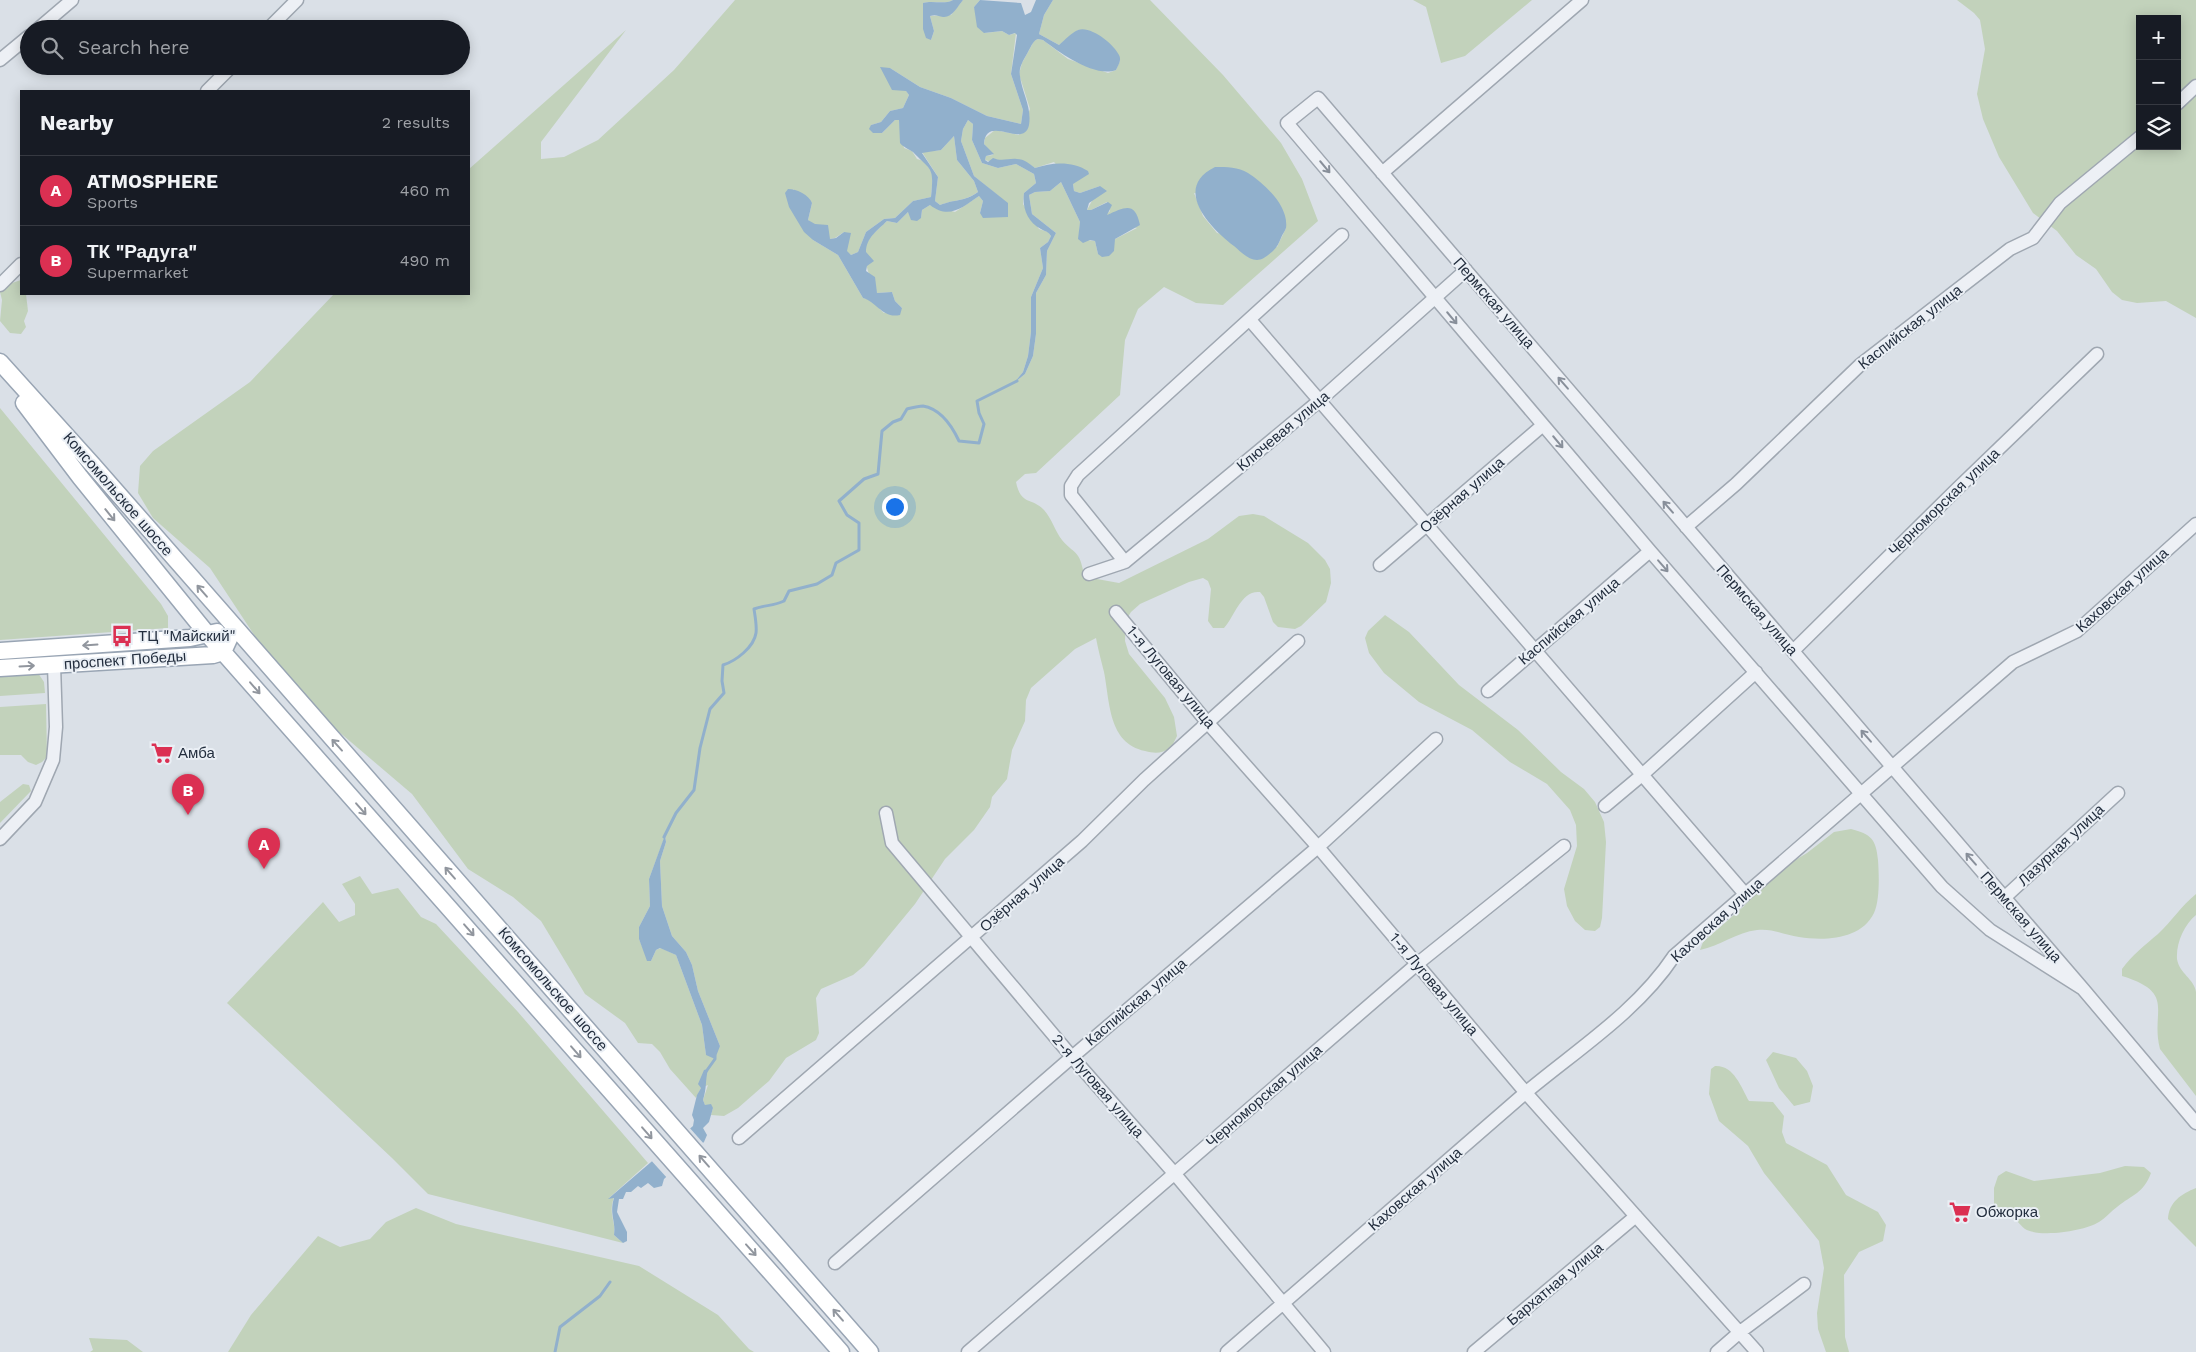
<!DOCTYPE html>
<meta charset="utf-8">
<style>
body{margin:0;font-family:"Work Sans",sans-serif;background:#20242c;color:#f1f3f6}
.controls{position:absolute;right:15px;top:15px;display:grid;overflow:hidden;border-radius:0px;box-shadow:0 2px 12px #0003}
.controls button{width:45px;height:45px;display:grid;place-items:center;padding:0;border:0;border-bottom:1px solid #363941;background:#171b24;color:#f1f3f6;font:25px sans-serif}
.you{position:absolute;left:894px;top:506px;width:18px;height:18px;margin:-12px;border:4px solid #fff;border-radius:50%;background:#1a73e8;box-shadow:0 0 0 8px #1a73e833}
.badge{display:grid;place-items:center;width:32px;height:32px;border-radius:50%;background:#db3052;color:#fff;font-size:16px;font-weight:700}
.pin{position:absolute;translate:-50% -41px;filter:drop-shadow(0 1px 2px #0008)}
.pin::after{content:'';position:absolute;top:26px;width:18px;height:15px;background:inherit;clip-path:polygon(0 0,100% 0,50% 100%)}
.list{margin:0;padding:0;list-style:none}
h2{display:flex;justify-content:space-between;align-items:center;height:65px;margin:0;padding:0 20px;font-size:21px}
h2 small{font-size:16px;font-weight:400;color:#9ea1a6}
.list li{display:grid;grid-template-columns:32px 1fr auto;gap:15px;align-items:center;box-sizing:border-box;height:70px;padding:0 20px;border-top:1px solid #363941}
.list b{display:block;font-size:19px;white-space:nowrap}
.list p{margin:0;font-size:16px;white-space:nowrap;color:#9ea1a6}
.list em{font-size:16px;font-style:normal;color:#9ea1a6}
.icon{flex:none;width:28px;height:28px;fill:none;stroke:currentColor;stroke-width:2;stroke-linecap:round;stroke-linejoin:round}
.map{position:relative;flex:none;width:2196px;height:1352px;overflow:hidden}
.search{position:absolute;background:#171b24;box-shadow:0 2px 12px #0003;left:20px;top:20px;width:450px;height:55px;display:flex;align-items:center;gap:12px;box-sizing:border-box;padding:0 18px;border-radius:28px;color:#9ea1a6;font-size:19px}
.panel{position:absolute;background:#171b24;box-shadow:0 2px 12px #0003;left:20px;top:90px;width:450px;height:205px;border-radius:0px}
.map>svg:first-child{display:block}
</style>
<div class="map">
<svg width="2196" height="1352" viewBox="0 0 2196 1352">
<rect width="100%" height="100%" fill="#dae0e7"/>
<path fill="#c2d2bb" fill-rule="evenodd" d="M735,0H953C944,5 934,0 923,3L931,40L934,31L930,16L951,15L963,0H980L974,7L985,33L1002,31L1009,35L1016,33L1011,74L1023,110L1021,124L987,116L951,98L920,87L890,68L909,95L903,108L890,111L881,122L871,125L882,133L895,120H899L904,148L912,151L917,159L924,161L933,174L931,197L913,201L895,218L884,219L866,232L858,252L851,255L847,252L844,232L835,238L830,239L808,220L812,203L793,189L813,240L838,255L863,298L871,300L884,313L902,308L895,301L892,292L877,293C870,279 859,253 869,239C874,232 881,227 887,221L897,223L908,212L921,218L922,210L930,205L955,212L979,196L983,201L980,213L1007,203L974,176L961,141L963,129L968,120L973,124L972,140L982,163L998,168L1016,164L1034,174L1036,183L1024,193L1023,204L1039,229L1048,232L1051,236L1048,242L1040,248L1043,268L1031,297V332L1028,356L1023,372L1016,381L1025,374L1033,356L1036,334V293L1046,275L1047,251L1056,233L1032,214L1029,195L1035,192L1050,191L1061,182L1080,222L1079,239L1095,241L1098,254L1115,239L1137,228L1102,220L1100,233L1093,234L1094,226L1110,211L1107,202L1091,210H1087L1100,186L1080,193L1074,191L1073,184L1054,162L1035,168C1009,150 1005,167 985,160L986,156L993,155L984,144L985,138L995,130L1019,135L1030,109L1019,74L1022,63L1034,41L1038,39L1043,40L1068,59L1108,73L1116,70L1120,61L1078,30L1059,45L1039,34L1044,15L1053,0H1150L1223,75L1281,143L1302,179L1318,221L1223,305L1196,303L1164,287L1138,309L1125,340L1120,395L1036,473L1025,474L1016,482C1021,506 1032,497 1044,510C1052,519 1055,531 1062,540C1074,554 1079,550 1083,570L1097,579L1119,583L1208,539L1239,516L1253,514L1264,516L1308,543L1325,560L1330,569L1331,583L1326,602L1301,626L1295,629L1278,627L1273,622L1264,597L1260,592C1241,590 1235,616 1224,628H1213L1208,621L1211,589L1208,581L1203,578L1189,582L1140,604L1131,612L1126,620L1125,641L1129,654L1165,698L1174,717L1177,736L1171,748C1162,753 1156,754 1145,751C1108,743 1110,702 1104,672C1101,660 1098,649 1096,638L1075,649L1031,688L1026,700L1025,721L1012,750L1007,779L992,797L990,807L974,830L945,859L915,904L864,966L853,975L821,989L816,998L819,1033L816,1040L786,1058L769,1081L738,1108L724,1116L711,1115L713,1108L705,1105L703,1100L708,1085L701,1088L696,1098L670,1069L660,1052L652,1044L638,1043L625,1023L585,994L541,921L513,897L468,869L412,794L291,691L210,568L153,518L138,493L140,466L153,451L250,382L334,294H469V169L626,30L541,142V159L564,157L598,140L674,70ZM1194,193L1283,210L1286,228L1277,247L1217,233L1203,216ZM665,836L666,842L660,861L662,906L672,936L686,952L692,965L698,991L720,1046L706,1055L702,1025L676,955L661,948L656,950L651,961H648L639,939V927L650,906L649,879Z
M1413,0H1532L1465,56L1441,63L1426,7Z
M1957,0H2196V318L2166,301L2137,303L2122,300L2112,292L2096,269L2076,255L2057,231L2033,213L1999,157L1983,119L1977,94L1985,49L1980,20L1974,13ZM2140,19H2177V146H2140Z
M954,136L957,160L974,181L978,192C963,202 956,199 940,205L935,201L938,177L922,152L941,150Z
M21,280V294H26L28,311L24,321L26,327L21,334L10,333L0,321L2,300L0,292L6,285Z
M0,408L161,604L168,616V628L0,640Z
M1385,615L1409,632L1459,685L1518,730L1561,772L1584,789L1595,802L1604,822L1606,842L1602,918L1600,927L1595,931L1585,930L1575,921L1567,906L1564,889L1577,846L1576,825L1570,810L1547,784L1510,762L1472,730L1419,702L1384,673L1369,653L1365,638L1368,631Z
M0,672L38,673L44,682L45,693L0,696Z
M46,704L47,757L42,762L36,765L28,762L21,755H0V707Z
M23,784L29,785L31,791L0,823V802Z
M1851,829C1871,834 1876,839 1878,860C1879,874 1880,900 1874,913C1861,940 1824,941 1799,937C1785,935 1772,928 1757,930C1737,932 1720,946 1700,950L1703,942L1743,907L1777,871L1807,853L1834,832Z
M360,876L372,894L398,888L421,917L436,924L518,1012L648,1163L609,1198L614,1197C608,1216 616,1219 614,1235L623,1243L428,1194L392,1158L227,1003L323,902L339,922L355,915V904L342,884Z
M2196,894V915C2184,925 2176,943 2177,959C2179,973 2195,980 2196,992C2196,1023 2196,1063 2196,1096L2160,1049C2150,1011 2177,993 2122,976V969C2132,955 2145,945 2158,934C2172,921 2181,906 2196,894Z
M1773,1052L1796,1058L1807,1071L1813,1086L1810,1102L1794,1106L1779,1088L1766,1060Z
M1715,1066C1734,1065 1741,1087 1749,1101L1773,1102L1784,1116L1782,1132L1786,1143L1827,1165L1846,1195L1878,1212L1886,1225L1883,1241L1859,1252L1844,1275L1845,1337L1849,1352H1826L1818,1329L1817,1313L1824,1268L1819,1241L1764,1173L1748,1146L1719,1121L1709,1094L1711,1069Z
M2125,1166L2144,1167L2151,1173C2143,1194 2133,1194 2117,1207C2111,1211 2106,1218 2099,1222C2085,1231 2040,1238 2025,1229C2021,1226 2018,1221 2014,1219C2005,1214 2002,1216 1994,1209V1188L1998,1176L2006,1171L2034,1181L2100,1173Z
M2196,1188V1247L2168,1219C2169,1202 2181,1194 2196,1188Z
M416,1208L456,1224L639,1266L718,1315L749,1349L754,1352H228L251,1315L318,1236L340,1247L370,1239L386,1222Z
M89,1338L127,1340L143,1352H90L93,1350Z"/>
<path fill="#91b0cc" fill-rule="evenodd" d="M953,0H963C958,6 952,18 943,17C938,16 936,14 930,16L934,31L931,40L926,38L923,29V3C933,0 944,5 953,0Z
M980,0L1021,3L1025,15L1031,12L1036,0H1053L1044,15L1039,34L1059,45C1065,40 1071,33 1078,30C1090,25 1114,44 1119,55C1122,60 1118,66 1116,70C1095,78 1060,53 1043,40L1038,39C1033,41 1032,45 1029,50C1025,58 1018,67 1020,76C1022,93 1032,107 1029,125C1024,150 986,113 984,144L994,154L986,156L985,160L988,162L993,158C1002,162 1008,158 1017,159C1024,159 1030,164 1035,168C1053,162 1072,161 1088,171L1089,174L1073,184L1074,191L1080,193L1100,186L1107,191L1089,203L1087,210H1091L1108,202L1112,205L1107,215C1125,207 1135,201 1140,225L1115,239L1114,251L1109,256L1102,257L1098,254L1095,241L1090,240L1083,243L1078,239L1080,222L1061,182L1050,191L1035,192L1029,195L1032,214L1056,233L1047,251L1046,275L1036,293V334L1033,356L1025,374L1014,383L1023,372L1028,356L1031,332V297L1043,268L1040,248L1048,242L1051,236C1048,231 1046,232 1041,229C1027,222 1022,207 1024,193L1036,183L1034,174L1016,164L998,168L982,163L972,140L973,124L968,120L963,129L961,141L974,176L1008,203V217L983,218L980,213L983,201L979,196C963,207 949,220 930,205L922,210L921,218L917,221L911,220L908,212L897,223L887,221C877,231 866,238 866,252L874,261L867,266L866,271L875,277L877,293L892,292L895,301L902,308L900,315C883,319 877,302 863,298L838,255L813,240L804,232L789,207L785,193L788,189C797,189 809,195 812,203L808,220L815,224L828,225L830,239L836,238L844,232L851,233L847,251L851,255L858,252L866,232L884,219L895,218L913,201L931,197C934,166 932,172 913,152C909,149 903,147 900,143L899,120H895L882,133H873L869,129L871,125L881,122L890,111L903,108L909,95L906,91L892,90L880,67L890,68L920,87L951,98L987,116L1021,124L1023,110L1011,74L1017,35L1015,33L1009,35L1002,31L984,33L977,27L974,7ZM954,136L957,160L974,181L978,192C964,202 955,199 940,205L935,201L938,177L922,153L941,150Z
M1215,167C1227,167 1238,167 1248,173C1265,184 1289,206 1286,228C1285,231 1282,235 1281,238C1279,243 1277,247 1273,251C1268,255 1263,260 1257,260C1248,260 1240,251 1234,246C1210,228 1172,188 1215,167Z
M665,835L666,842L660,861L662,906L672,936L686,952L692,965L698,991L720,1046L715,1059L706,1055L702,1025L676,955L660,948L656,950L651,961H647L639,939V927L650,906L649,879Z
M708,1069C705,1082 707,1087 703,1100L705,1105L711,1104L713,1108L709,1122L703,1128L707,1135L704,1142L664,1179L662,1186L654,1188L648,1183L641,1188L638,1186L631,1192H626L623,1199H619L617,1212L627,1232V1241L623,1243L614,1235C616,1220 609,1215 614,1198L608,1199L693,1126L694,1120L692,1115L697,1095L701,1088L698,1084L704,1070Z"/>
<path fill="#dae0e7" d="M688,1126L705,1145L668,1179L649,1158Z"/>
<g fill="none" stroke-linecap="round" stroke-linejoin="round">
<path stroke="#91b0cc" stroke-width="3" d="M664,837L676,813L694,790L700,748L710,709L724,693L722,681L723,665C736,661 754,647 756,633C757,626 755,616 754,609C764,605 774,606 784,601L789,591L817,584L832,575L836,563L859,550V523L847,515L839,501L864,479L878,474L882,431L893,422L901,419L907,409C911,408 918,406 923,406C941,409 952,426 959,441L979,443L984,424L979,413L977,401L1017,381
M705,1073L715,1059V1056
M555,1352L560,1327L600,1296L610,1282"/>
<g stroke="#9fa7b1" stroke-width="15">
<path id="minor" d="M38,29L72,0
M268,29L297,0
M0,60L29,36
M207,91L232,66
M2177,104L2196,86
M1382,173L1582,0
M0,285L21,264
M1250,320L1745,894
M1686,527L1736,484L1860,365L2010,249L2033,238L2060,203L2140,137
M1125,562L1071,495V486L1078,475L1342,235
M1380,565L1543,425
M1089,574L1125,562L1319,401L1466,270
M1116,612L1207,722L1318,847L1526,1093L1757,1352
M1793,651L1957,489L2097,354
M1488,691L1650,551
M1605,806L1642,775L1756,672
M886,813L892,843L1072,1057L1174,1173L1324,1352
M0,839L35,802L53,760L56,727L54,665
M2004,898L2118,793
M2083,989L1990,930L1942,887L1650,551L1287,123L1318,98L2083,989L2196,1123
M739,1138L1082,841L1144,780L1298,641
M835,1263L1072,1057L1318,847L1436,739
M968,1352L1417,964L1564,846
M1227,1352C1326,1266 1425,1180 1524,1094C1575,1051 1637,1012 1674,956L2013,662L2077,631L2196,524
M1474,1352L1636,1216
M1717,1352L1740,1332L1804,1284"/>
</g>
<g stroke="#99a5b4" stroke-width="19">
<path id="major" d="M0,362L92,464L870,1352
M24,403L80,477L208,635L841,1352
M0,651L190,638L217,632
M0,668L213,655L223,652L234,628"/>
</g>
<use href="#minor" stroke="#edf0f5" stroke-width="12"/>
<use href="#major" stroke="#fff" stroke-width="16"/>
</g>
<defs><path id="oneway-shaft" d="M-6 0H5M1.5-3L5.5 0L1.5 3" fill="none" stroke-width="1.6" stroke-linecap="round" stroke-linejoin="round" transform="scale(1.25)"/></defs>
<g stroke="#888f9a">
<use href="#oneway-shaft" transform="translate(1325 167) rotate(50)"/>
<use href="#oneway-shaft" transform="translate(1452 318) rotate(50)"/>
<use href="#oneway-shaft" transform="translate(1563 383) rotate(-131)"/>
<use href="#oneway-shaft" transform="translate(1558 442) rotate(50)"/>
<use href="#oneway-shaft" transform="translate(1668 507) rotate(-131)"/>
<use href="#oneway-shaft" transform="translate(1663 566) rotate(49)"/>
<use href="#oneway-shaft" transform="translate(1866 736) rotate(-131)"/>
<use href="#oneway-shaft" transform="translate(1971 859) rotate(-131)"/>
</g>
<g stroke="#91969e">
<use href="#oneway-shaft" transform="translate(110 515) rotate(51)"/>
<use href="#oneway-shaft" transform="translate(202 591) rotate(-131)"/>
<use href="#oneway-shaft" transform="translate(90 645) rotate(176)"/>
<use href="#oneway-shaft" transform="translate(27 666) rotate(-3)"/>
<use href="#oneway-shaft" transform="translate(255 688) rotate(49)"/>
<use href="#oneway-shaft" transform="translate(337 745) rotate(-132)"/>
<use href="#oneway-shaft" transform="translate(361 809) rotate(49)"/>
<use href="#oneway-shaft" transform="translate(450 873) rotate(-131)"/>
<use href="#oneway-shaft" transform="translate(469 930) rotate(49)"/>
<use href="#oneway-shaft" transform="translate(576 1052) rotate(49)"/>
<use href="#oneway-shaft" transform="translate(647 1133) rotate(49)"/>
<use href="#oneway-shaft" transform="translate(704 1161) rotate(-131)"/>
<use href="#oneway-shaft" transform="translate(751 1250) rotate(48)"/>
<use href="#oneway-shaft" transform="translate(838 1315) rotate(-131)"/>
</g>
<defs>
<g id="bus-bare" transform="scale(1.725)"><path d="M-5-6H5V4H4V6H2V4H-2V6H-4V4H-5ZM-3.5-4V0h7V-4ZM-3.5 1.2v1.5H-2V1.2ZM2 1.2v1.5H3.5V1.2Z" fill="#db3052" stroke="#eaeff5" stroke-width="2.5" paint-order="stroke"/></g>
<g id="supermarket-bare" transform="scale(1.725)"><path d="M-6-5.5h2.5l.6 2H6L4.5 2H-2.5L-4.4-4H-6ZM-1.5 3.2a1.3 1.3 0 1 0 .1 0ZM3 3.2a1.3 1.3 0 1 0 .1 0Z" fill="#db3052" stroke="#eaeff5" stroke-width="2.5" paint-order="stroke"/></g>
</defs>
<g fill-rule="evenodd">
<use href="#bus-bare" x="122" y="636"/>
<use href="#supermarket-bare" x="162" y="753"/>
<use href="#supermarket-bare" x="1960" y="1212"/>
</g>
<g text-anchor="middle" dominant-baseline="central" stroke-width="4" stroke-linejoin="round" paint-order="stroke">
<g font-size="15" fill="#232e3e" stroke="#eaeff5">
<text transform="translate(1494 303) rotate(49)">Пермская улица</text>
<text transform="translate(1910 327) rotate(-38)">Каспийская улица</text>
<text transform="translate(1283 431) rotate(-40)">Ключевая улица</text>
<text transform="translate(118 494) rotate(49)">Комсомольское шоссе</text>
<text transform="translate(1462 495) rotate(-41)">Озёрная улица</text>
<text transform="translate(1944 502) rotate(-44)">Черноморская улица</text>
<text transform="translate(2122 590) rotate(-42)">Каховская улица</text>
<text transform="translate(1757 610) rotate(49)">Пермская улица</text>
<text transform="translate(1569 621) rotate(-40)">Каспийская улица</text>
<text transform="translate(125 660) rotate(-4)">проспект Победы</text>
<text transform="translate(1171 677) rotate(50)">1-я Луговая улица</text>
<text transform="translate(2061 845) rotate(-43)">Лазурная улица</text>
<text transform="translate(1022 894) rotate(-41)">Озёрная улица</text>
<text transform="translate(2021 917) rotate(49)">Пермская улица</text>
<text transform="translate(1717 920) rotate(-42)">Каховская улица</text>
<text transform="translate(1434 984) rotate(50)">1-я Луговая улица</text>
<text transform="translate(553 989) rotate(49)">Комсомольское шоссе</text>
<text transform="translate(1136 1002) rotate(-40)">Каспийская улица</text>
<text transform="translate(1098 1086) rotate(49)">2-я Луговая улица</text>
<text transform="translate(1264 1096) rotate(-41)">Черноморская улица</text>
<text transform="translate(1415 1189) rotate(-41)">Каховская улица</text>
<text transform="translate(1555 1284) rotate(-40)">Бархатная улица</text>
</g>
<g font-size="15" fill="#232e3e" stroke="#eaeff5" text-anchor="start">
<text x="138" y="636">ТЦ "Майский"</text>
<text x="178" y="753">Амба</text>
<text x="1976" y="1212">Обжорка</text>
</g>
</g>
</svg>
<div class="controls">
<button>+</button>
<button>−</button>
<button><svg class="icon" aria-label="layers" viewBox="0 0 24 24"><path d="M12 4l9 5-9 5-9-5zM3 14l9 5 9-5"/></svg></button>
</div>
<div class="you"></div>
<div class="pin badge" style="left:264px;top:869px">A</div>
<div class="pin badge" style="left:188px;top:815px">B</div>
<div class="search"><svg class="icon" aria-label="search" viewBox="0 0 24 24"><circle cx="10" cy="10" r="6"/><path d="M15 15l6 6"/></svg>Search here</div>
<section class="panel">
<h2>Nearby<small>2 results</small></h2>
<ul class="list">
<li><span class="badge">A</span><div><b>ATMOSPHERE</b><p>Sports</p></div><em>460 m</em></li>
<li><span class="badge">B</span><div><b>ТК &quot;Радуга&quot;</b><p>Supermarket</p></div><em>490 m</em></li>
</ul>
</section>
</div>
